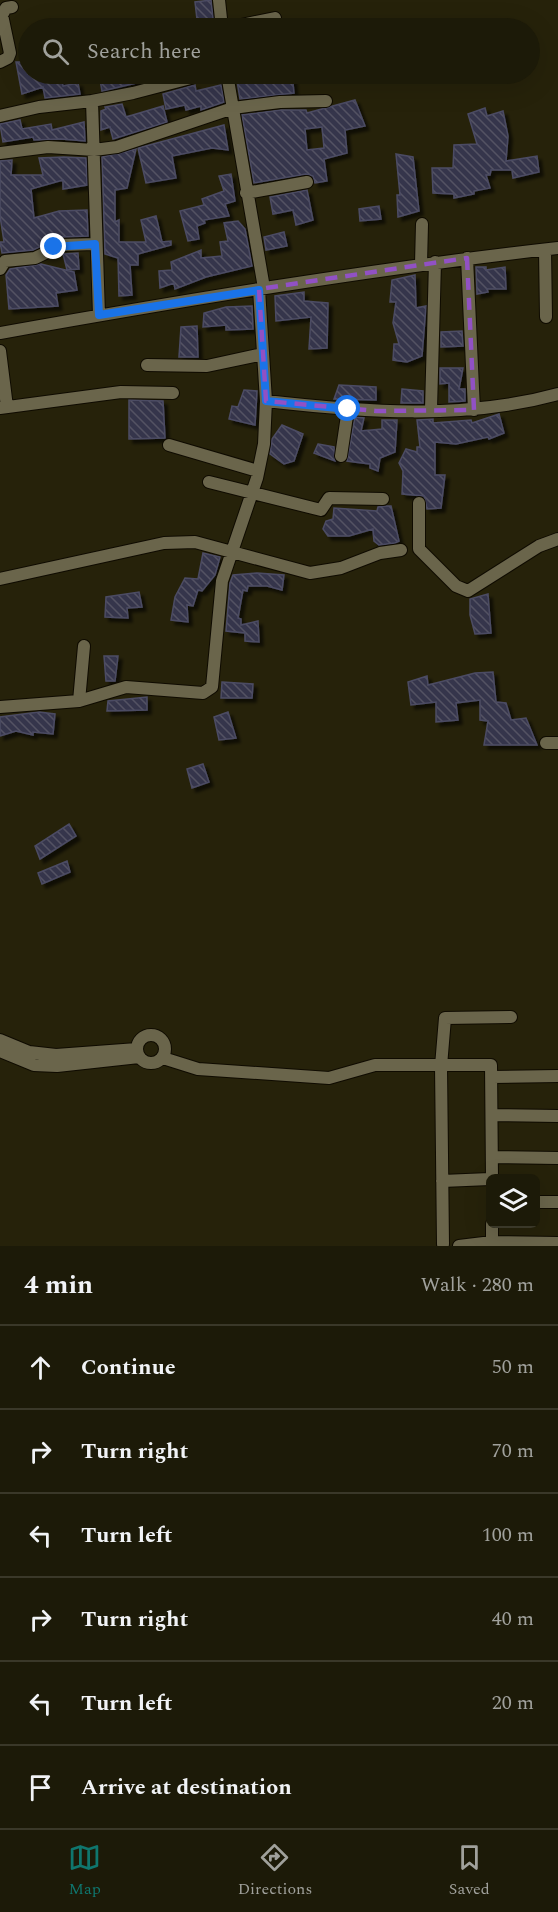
<!DOCTYPE html>
<meta charset="utf-8">
<style>
body{margin:0;font-family:Spectral,serif;background:#252312;color:#f1f3f6}
.controls{position:absolute;right:18px;bottom:18px;display:grid;overflow:hidden;border-radius:9px;box-shadow:0 6px 24px #0002}
.controls button{width:54px;height:54px;display:grid;place-items:center;padding:0;border:0;border-bottom:2px solid #3a3829;background:#1c1a08;color:#f1f3f6;font:30px sans-serif}
.stop{position:absolute;width:18px;height:18px;margin:-14px;border:4px solid #1a73e8;border-radius:50%;background:#fff}
.stop.end{background:#1a73e8;border-color:#fff;box-shadow:0 2px 6px #0008}
.list{margin:0;padding:0;list-style:none}
h2{display:flex;justify-content:space-between;align-items:center;height:78px;margin:0;padding:0 24px;font-size:26px}
h2 small{font-size:20px;font-weight:400;color:#a0a19c}
.list li{display:grid;grid-template-columns:39px 1fr auto;gap:18px;align-items:center;box-sizing:border-box;height:84px;padding:0 24px;border-top:2px solid #3a3829}
.list b{display:block;font-size:22px;white-space:nowrap}
.list em{font-size:20px;font-style:normal;color:#a0a19c}
.icon{flex:none;width:33px;height:33px;fill:none;stroke:currentColor;stroke-width:2;stroke-linecap:round;stroke-linejoin:round}
.map{position:relative;flex:none;width:558px;height:1246px;overflow:hidden}
.search{position:absolute;background:#1c1a08;box-shadow:0 6px 24px #0002;left:18px;right:18px;top:18px;height:66px;display:flex;align-items:center;gap:15px;box-sizing:border-box;padding:0 21px;border-radius:33px;color:#a0a19c;font-size:22px}
.sheet{height:582px;background:#1c1a08}
nav{display:flex;justify-content:space-around;align-items:center;box-sizing:border-box;height:84px;border-top:2px solid #3a3829;background:#1c1a08;font-size:16px;color:#a0a19c}
nav a{display:grid;justify-items:center;gap:3px}
nav .on{color:#0f766e}
.map>svg:first-child{display:block}
</style>
<div class="map">
<svg width="558" height="1246" viewBox="0 0 558 1246">
<defs>
<pattern id="building-back-hatch" width="6" height="6" patternUnits="userSpaceOnUse" patternTransform="scale(1.5)"><rect width="6" height="6" fill="#36354b"/><path d="M-1 5l2 2M0 0l6 6M5-1l2 2" fill="none" stroke="#535264"/></pattern>
<filter id="shadow"><feDropShadow dx="4" dy="4" stdDeviation="1.5" flood-color="#0009"/></filter>
</defs>
<rect width="100%" height="100%" fill="#26220a"/>
<path fill="url(#building-back-hatch)" stroke="#4c4c64" stroke-width="1.5" fill-rule="evenodd" filter="url(#shadow)" d="M211,0L214,27L198,28L195,2Z
M16,62H28V74H60L63,86L78,83L80,94L45,98L43,87L22,94Z
M99,74H175L102,91Z
M247,74L248,78L292,74L294,93L240,99L236,75Z
M195,85L196,91L221,85L224,102L201,110V106L186,110L185,105L166,109L163,94Z
M355,100L365,126L345,130L347,153L324,159L327,181L315,183L313,176L306,174L254,183L242,115L281,110H306L307,113ZM322,127L324,148L307,150L305,129Z
M122,104L126,117L163,106L167,122L113,139L110,127L101,130V111L106,109L105,107Z
M485,108L487,116L503,111L508,136L506,161L537,156L539,172L513,178L512,170H491L490,175H486L490,188L474,191V194L454,198V194L433,193L432,168H453L454,145L477,144L468,114Z
M20,120L22,129L51,124L52,130L84,122L85,141L61,139L34,140L33,137L3,142L0,124Z
M224,125L228,150L212,148L172,156L176,178L146,183L138,148Z
M136,149L127,188L115,190V222L119,220V242H146L141,220L156,216L162,242L171,241V245L138,254V265H130L132,295L119,296L118,258L105,254L102,157Z
M396,154L413,157L419,211L398,217L397,195H400Z
M64,157L86,158L87,185L63,189V180L31,189L34,218L59,211L87,210L88,236L61,237L33,250L2,253L0,242H4L0,216V161L12,160L11,175H43L39,158Z
M231,174L235,201L225,204L229,216L204,220L205,223L197,226L199,239L188,241L180,211L204,205L202,199L224,191L219,176Z
M307,190L313,220L296,225L293,210L273,214L270,197Z
M379,206L381,219L360,221L359,209Z
M238,221L245,229L252,266L206,277L175,289L174,283L160,288L159,271L172,270L171,262L201,250V258L222,256L220,242L228,241L224,223Z
M284,232L287,246L266,250L264,237Z
M78,253L79,269L67,270L63,254Z
M41,264L74,272L77,290L56,293L58,306L9,309L6,275L10,269Z
M476,267H486V270L505,267L506,289H487L488,292L477,294Z
M415,275L416,308L426,306L422,356L407,362L393,360L394,344H399L393,323L396,302H390L392,280Z
M304,292V301L328,303L327,348L309,349L311,317L276,321L275,296Z
M252,306L253,329L226,330V325L203,327L204,313L226,307Z
M197,326L198,357H179L181,327Z
M462,331L463,346L441,347V332Z
M440,368H463L459,389H465V401L449,402V383L440,384Z
M339,385L376,387V400L334,399Z
M402,389L423,391V403H401Z
M244,390L257,391L255,425L229,419L232,406L238,407Z
M129,400L163,401L165,438L129,439Z
M499,414L504,433L489,439L488,437L456,444L435,442V475H445L441,508L427,509L424,496L402,494L403,471L399,463L406,449L417,452V447H420L417,420L433,419V423L471,420L472,423Z
M355,417L364,418L361,431L382,429V420H397L395,452L380,458L378,471L370,468V464L347,461Z
M282,425L303,434L294,461L284,464L270,454L272,439Z
M318,444L334,447L335,461L314,453Z
M387,506H391L399,541L395,543L379,545L374,541L373,529L349,536H328L323,529L326,521L333,519L334,508L377,511L378,507Z
M203,553L220,557L215,575L202,591L198,590L193,606L187,605L188,622L171,620L175,597L185,578L198,579Z
M257,573L284,575L282,590L267,586H248L247,591L243,590L238,618L241,619V625L258,621L259,642L245,641V633L226,631L230,583L233,575Z
M139,592L142,607L127,608L128,618L105,617L106,597Z
M488,594L491,633L475,634L470,615V599Z
M104,656H118L115,681H106Z
M493,672L496,702L506,703L511,720L526,718L537,745H484L488,721L480,720V700L456,703L458,720L436,722V702L411,705L408,682L427,676L428,685L475,673Z
M222,682L253,684L252,698H221Z
M147,697V710L107,711L108,701Z
M39,712L55,714L53,734L33,732V735L16,731L0,736V717Z
M228,712L236,738L219,740L214,717Z
M203,764L209,782L192,788L187,769Z
M69,824L76,836L40,859L35,846Z
M67,861L70,872L42,884L38,873Z"/>
<g fill="none" stroke-linecap="round" stroke-linejoin="round">
<g stroke="#0f0b00" stroke-width="14">
<path id="minor" d="M219,0L222,28
M227,28L275,18
M0,62L8,58L10,53L2,15L6,8L12,7
M227,74L264,288
M92,101L133,93L206,74
M0,116L39,107L92,101L99,315
M0,153L48,147L94,150L117,147L233,108L280,102L326,101
M246,193L307,182
M545,250L546,317
M467,258L474,410
M421,264L422,224
M0,269L5,261L35,258L62,245L95,244
M0,333C185,300 371,269 558,248
M0,351L7,407
M147,365L207,366L263,354
M266,401C362,412 464,420 558,394
M0,408L121,392L173,393
M431,409L435,262
M169,445L258,471
M341,456L348,409
M209,482L321,510L329,498L383,499
M419,503V549L456,586L468,591L539,546L558,539
M0,579L164,543L195,542L310,573L341,568L380,553L401,550
M79,701L84,646
M0,707L79,701L126,687L203,693L212,687L222,581L257,478L264,444L266,401L259,289
M546,743H558
M137 1049a14 14 0 1 1 28 0a14 14 0 1 1-28 0Z
M0,1040L29,1052L56,1055L137,1049
M0,1051L34,1065L57,1066L139,1057
M163,1058L198,1069L329,1078L375,1065H491L492,1178
M492,1077L558,1076
M492,1115L558,1116
M493,1157L558,1158
M442,1181L490,1179
M536,1202H558
M492,1224V1242
M443,1244L441,1066L445,1018L511,1017
M459,1246L492,1242L558,1243"/>
</g>
<use href="#minor" stroke="#6a654b" stroke-width="12"/>
</g>
<g fill="none" stroke-linecap="round" stroke-linejoin="round">
<path stroke="#1a73e8" stroke-width="8" d="M54,247L95,244L99,315L259,290L266,401L348,409"/>
</g>
<path fill="none" stroke="#9151c4" stroke-width="4.5" stroke-dasharray="12 8" stroke-linejoin="round" d="M467,258L474,410L376,411L266,401L259,289Z"/>
</svg>
<div class="controls">
<button><svg class="icon" aria-label="layers" viewBox="0 0 24 24"><path d="M12 4l9 5-9 5-9-5zM3 14l9 5 9-5"/></svg></button>
</div>
<div class="stop" style="left:348px;top:409px"></div>
<div class="stop end" style="left:54px;top:247px"></div>
<div class="search"><svg class="icon" aria-label="search" viewBox="0 0 24 24"><circle cx="10" cy="10" r="6"/><path d="M15 15l6 6"/></svg>Search here</div>
</div>
<section class="sheet">
<h2>4 min<small>Walk · 280 m</small></h2>
<ul class="list">
<li><svg class="icon" aria-label="ahead" viewBox="0 0 24 24"><path d="M12 20V5M6 11l6-6 6 6"/></svg><div><b>Continue</b></div><em>50 m</em></li>
<li><svg class="icon" aria-label="right" viewBox="0 0 24 24"><path d="M7 20v-9h11M14 6l5 5-5 5"/></svg><div><b>Turn right</b></div><em>70 m</em></li>
<li><svg class="icon" aria-label="left" viewBox="0 0 24 24"><path d="M17 20v-9H6M10 6l-5 5 5 5"/></svg><div><b>Turn left</b></div><em>100 m</em></li>
<li><svg class="icon" aria-label="right" viewBox="0 0 24 24"><path d="M7 20v-9h11M14 6l5 5-5 5"/></svg><div><b>Turn right</b></div><em>40 m</em></li>
<li><svg class="icon" aria-label="left" viewBox="0 0 24 24"><path d="M17 20v-9H6M10 6l-5 5 5 5"/></svg><div><b>Turn left</b></div><em>20 m</em></li>
<li><svg class="icon" aria-label="arrive" viewBox="0 0 24 24"><path d="M6 21V4h12l-3 4 3 4H6"/></svg><div><b>Arrive at destination</b></div></li>
</ul>
</section>
<nav>
<a class="on"><svg class="icon" aria-label="map" viewBox="0 0 24 24"><path d="M3 6l6-2 6 2 6-2v14l-6 2-6-2-6 2zM9 4v14M15 6v14"/></svg>Map</a>
<a><svg class="icon" aria-label="directions" viewBox="0 0 24 24"><path d="M12 3l9 9-9 9-9-9zM9 14v-3h6M13 9l2 2-2 2"/></svg>Directions</a>
<a><svg class="icon" aria-label="saved" viewBox="0 0 24 24"><path d="M7 4h10v16l-5-4-5 4z"/></svg>Saved</a>
</nav>
